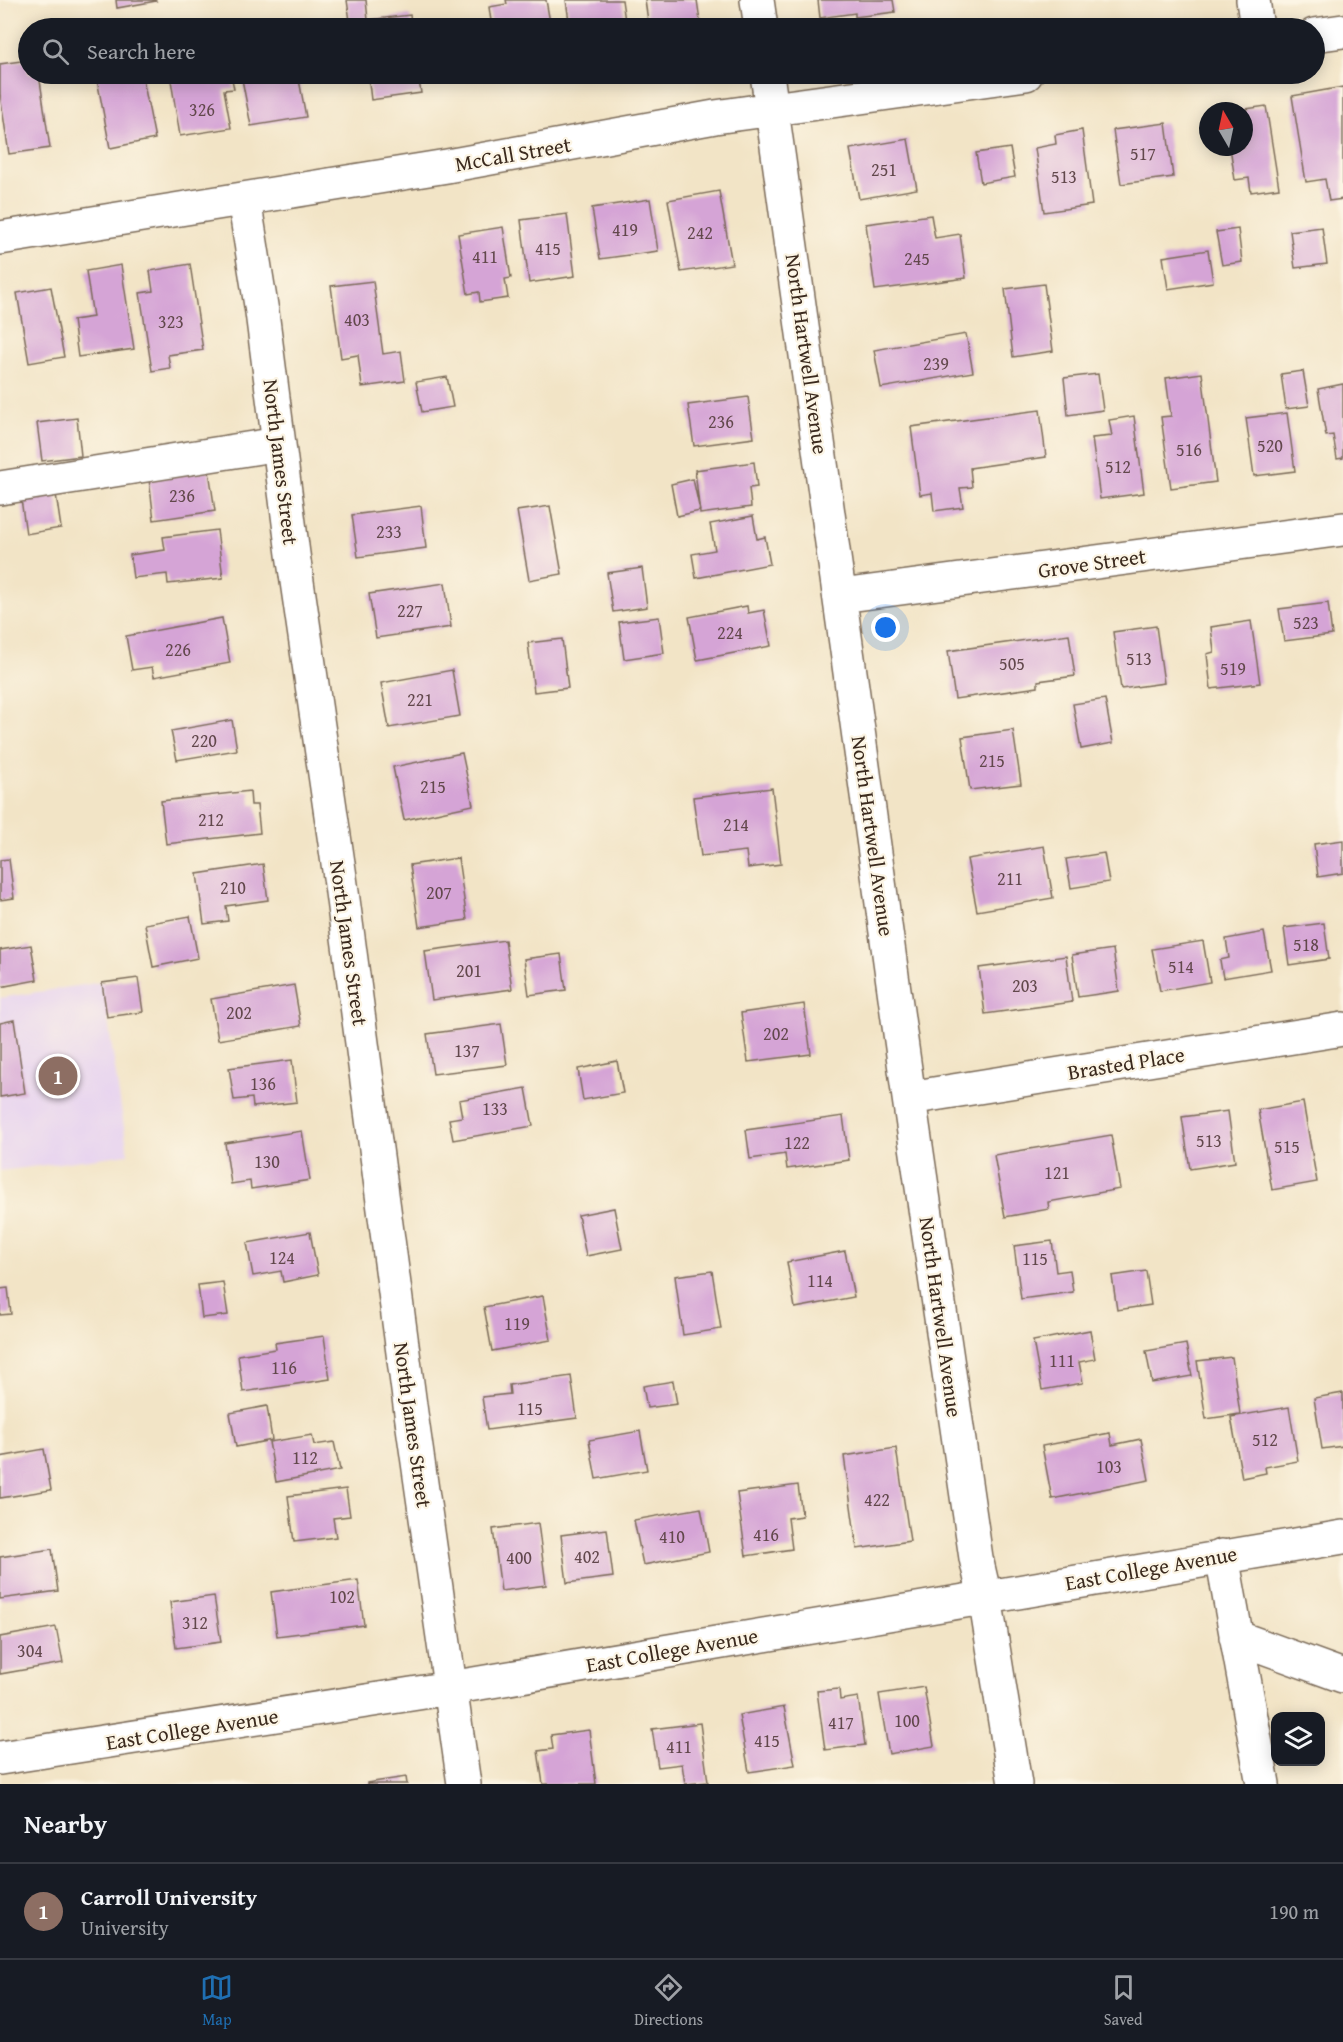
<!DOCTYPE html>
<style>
body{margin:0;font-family:"Gentium Book Plus",serif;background:#242831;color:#f1f3f6}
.controls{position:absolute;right:18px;bottom:18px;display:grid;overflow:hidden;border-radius:12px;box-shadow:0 3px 15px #0003}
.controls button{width:54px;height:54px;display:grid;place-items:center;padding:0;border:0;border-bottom:2px solid #363941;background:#171b24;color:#f1f3f6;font:30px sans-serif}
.compass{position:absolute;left:1199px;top:102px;width:54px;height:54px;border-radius:50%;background:#171b24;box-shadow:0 3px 15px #0003;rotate:351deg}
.you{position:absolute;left:886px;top:628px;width:21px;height:21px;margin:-15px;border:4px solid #fff;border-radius:50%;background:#1a73e8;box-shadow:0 0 0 9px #1a73e833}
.badge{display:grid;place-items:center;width:39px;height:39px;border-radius:50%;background:#1f6fb2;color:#fff;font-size:20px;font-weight:700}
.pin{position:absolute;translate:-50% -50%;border:3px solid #fff;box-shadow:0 2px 6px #0006}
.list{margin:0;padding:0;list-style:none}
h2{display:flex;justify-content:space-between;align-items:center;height:78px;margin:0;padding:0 24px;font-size:26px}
h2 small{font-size:20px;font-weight:400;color:#9ea1a6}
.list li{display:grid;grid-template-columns:39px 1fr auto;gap:18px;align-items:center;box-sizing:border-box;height:96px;padding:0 24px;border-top:2px solid #363941}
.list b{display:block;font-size:22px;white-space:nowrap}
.list p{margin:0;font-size:20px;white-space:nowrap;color:#9ea1a6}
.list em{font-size:20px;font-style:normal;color:#9ea1a6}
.icon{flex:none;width:33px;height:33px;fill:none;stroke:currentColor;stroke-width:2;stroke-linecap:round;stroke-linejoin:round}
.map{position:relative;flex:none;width:1343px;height:1784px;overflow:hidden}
.search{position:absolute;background:#171b24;box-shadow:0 3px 15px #0003;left:18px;right:18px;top:18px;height:66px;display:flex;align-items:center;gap:15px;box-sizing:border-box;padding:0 21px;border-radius:33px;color:#9ea1a6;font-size:22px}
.sheet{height:174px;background:#171b24}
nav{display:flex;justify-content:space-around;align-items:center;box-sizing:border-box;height:84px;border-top:2px solid #363941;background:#171b24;font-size:16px;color:#9ea1a6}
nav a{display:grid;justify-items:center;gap:3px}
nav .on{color:#1f6fb2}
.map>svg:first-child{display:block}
</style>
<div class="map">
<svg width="1343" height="1784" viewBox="0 0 1343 1784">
<rect width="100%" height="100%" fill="#fcf5e5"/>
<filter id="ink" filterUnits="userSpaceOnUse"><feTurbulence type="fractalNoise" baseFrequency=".0167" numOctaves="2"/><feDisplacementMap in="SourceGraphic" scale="12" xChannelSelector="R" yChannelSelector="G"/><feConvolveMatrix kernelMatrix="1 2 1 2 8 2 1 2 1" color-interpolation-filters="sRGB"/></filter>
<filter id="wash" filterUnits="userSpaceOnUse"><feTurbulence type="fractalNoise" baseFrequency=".008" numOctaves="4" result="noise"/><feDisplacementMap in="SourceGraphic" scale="24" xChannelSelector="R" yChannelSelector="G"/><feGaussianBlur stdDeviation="1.35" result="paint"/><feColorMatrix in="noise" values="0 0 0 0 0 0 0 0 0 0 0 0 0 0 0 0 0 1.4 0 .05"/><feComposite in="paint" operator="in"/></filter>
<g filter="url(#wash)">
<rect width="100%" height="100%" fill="#f2e4c6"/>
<path fill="#e6d2f0" d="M102,982L128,1154L0,1171V998Z"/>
<g id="blocks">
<path fill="#d5a4d6" d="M116,0H155L156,1L117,8Z
M347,0H366L368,20L410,15L412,28H351Z
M506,0H546L551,28H492L489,7L507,4Z
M566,0H622L626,28H570Z
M645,0H697L701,28H649Z
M818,0H893L895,12L855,17V13L820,18Z
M28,60V74H39L50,148L9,154L0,94V64Z
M96,74H142L155,139L110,148Z
M170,74H231L234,89L224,90L231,128L180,136Z
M241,74H298L306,117L251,126Z
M368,74H418L421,93L371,100Z
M1343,87V199L1329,201L1325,179L1306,182L1292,96Z
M1266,106L1279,188L1251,192L1249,178L1235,180L1230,147H1244V111L1239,110Z
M1166,123L1173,177L1121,184L1113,130Z
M1082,130L1092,205L1044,212L1035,148L1056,144L1055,135Z
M908,139L917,189L859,199L850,149Z
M1010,148L1015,177L981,183L976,153Z
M719,191L732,264L681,272L668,200Z
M650,199L658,251L600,259L592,208Z
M567,214L575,276L529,283L521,220Z
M931,215L935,238L960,234L966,278L875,290L866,224Z
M503,227L511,278L505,279L508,298L480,302L479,292L468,294L458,234Z
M1322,227L1327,264L1295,268L1290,231Z
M1238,229L1242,262L1222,265L1216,232Z
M1208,250L1213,282L1168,289L1163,257Z
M190,264L203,350L168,355L170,368L152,371L140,293L153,291L150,271Z
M121,265L134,349L78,357L73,320L93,317L86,271Z
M373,281L383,354L401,351L405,381L362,387L358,355L341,358L331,286Z
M1044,284L1053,351L1013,357L1005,289Z
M51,287L64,357L29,363L17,293Z
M966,334L973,372L881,388L874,350Z
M1303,371L1309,406L1286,409L1281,374Z
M1202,373L1216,482L1171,488L1161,417L1171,416L1166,378Z
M1098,374L1103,410L1068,415L1064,378Z
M447,377L453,407L422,412L416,382Z
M1343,384V458L1337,459L1333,435L1326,436L1318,389Z
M748,397L754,438L694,446L688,405Z
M1040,410L1046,457L970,468L972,487L960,488L963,507L934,511L932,493L920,495L911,427Z
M1287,413L1295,471L1254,476L1246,418Z
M1134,416L1144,493L1100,499L1092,438L1112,436L1109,420Z
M77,418L81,456L42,461L37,423Z
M754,462L757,487L749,488L751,507L700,514L695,470Z
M209,471L215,511L154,520L149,479Z
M693,479L700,511L677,516L671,484Z
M56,494L61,528L26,534L21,499Z
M421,506L426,548L358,557L352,515Z
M550,506L562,574L529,580L517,511Z
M753,516L757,539L765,537L770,564L696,578L692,554L715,550L710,524Z
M217,530L223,578L168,584L167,574L133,578L130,555L165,550L163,537Z
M642,568L647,607L613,612L607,573Z
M445,583L451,627L376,638L369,594Z
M1328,603L1332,635L1284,641L1279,609Z
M747,606L748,613L764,610L771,646L697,660L689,617Z
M659,617L664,653L624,659L619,622Z
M222,618L230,663L154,677L152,667L132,670L126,636Z
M1251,621L1260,683L1211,689L1207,654L1214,652L1211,627Z
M1156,626L1164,683L1121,689L1113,632Z
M1069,634L1075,676L1038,681V687L955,699L948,651Z
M562,639L568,688L534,692L528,643Z
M452,670L460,716L389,728L381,683Z
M1105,699L1113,743L1081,749L1073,704Z
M232,720L237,750L177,760L171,731Z
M1013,730L1021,784L970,790L962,737Z
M462,753L473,805L404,820L393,767Z
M772,788L781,864L748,868L746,851L701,856L693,797Z
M250,791L251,805H257L260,833L166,844L161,801Z
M1343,840V873L1318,877L1314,844Z
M1044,846L1053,898L977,911L967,859Z
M1104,853L1109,882L1071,888L1066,859Z
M458,858L467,920L419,927L410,865Z
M9,859L14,898L0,900V860Z
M263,864L268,900L226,906L228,921L204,924L197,874Z
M190,916L198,958L153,967L145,924Z
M1324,923L1329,959L1289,965L1284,928Z
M1264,932L1271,970L1223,978L1220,960L1229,958L1226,939Z
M505,940L512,989L432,1000L425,951Z
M1203,941L1210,982L1160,991L1152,949Z
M31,945L37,980L0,987V950Z
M1113,949L1119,991L1078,997L1072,955Z
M561,954L566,990L529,995L524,959Z
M1066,956L1072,1002L985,1014L979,968Z
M138,978L143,1012L107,1017L102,983Z
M294,985L301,1026L218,1040L211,999Z
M804,1004L811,1054L748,1062L741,1013Z
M14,1020L25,1093L0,1097V1023Z
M501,1024L507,1065L433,1074L427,1034Z
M292,1060L297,1102L253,1107L252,1098L234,1100L229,1068Z
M617,1061L623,1093L583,1100L578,1069Z
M526,1088L533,1126L453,1140L449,1119L462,1117L459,1100Z
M1303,1102L1317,1182L1272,1190L1258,1110Z
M1228,1111L1235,1162L1190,1169L1182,1117Z
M843,1116L849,1160L787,1169L785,1154L750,1159L746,1130Z
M302,1131L310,1180L251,1189L250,1181L231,1184L225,1143Z
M1111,1135L1120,1189L1048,1202L1049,1209L1005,1217L994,1155Z
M614,1208L622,1249L586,1256L578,1215Z
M310,1232L318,1275L283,1282L281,1271L253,1276L247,1243Z
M1052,1241L1056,1272L1070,1270L1073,1292L1021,1299L1014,1246Z
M845,1251L854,1297L795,1308L787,1262Z
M712,1271L721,1329L683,1335L675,1276Z
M1146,1271L1151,1305L1117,1310L1112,1276Z
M223,1282L228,1315L202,1318L198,1285Z
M8,1288L11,1314L0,1315V1289Z
M543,1296L551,1340L492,1351L484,1307Z
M1090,1330L1095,1359L1079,1362L1083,1383L1042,1390L1033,1341Z
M324,1336L330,1379L243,1392L238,1355L276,1349L275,1343Z
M1186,1344L1192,1376L1152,1383L1146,1351Z
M1232,1357L1240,1414L1206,1419L1197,1361Z
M571,1376L577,1418L487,1430L482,1397L510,1394L509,1385Z
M673,1381L677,1404L647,1408L643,1386Z
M1343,1393V1446L1322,1449L1314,1398Z
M267,1406L272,1440L236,1447L230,1413Z
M1289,1407L1298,1461L1265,1467L1266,1473L1242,1478L1231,1417Z
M640,1431L647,1470L596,1479L589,1440Z
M1110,1433L1112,1445L1141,1439L1149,1480L1052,1499L1042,1446Z
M312,1435L314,1445L334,1442L340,1470L276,1482L269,1442Z
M896,1448L910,1541L857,1549L844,1456Z
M44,1449L51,1490L0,1498V1457Z
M798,1485L802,1516L788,1518L792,1549L746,1556L737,1493Z
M346,1489L350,1516L333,1518L336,1537L294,1542L288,1496Z
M701,1508L709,1552L643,1565L634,1520Z
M538,1523L546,1585L501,1591L493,1529Z
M607,1529L613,1577L567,1583L561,1535Z
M52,1549L58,1591L0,1599V1557Z
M358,1580L364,1625L277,1636L271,1592Z
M214,1596L221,1642L176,1648L170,1602Z
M56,1627L63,1663L0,1674V1637Z
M924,1687L934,1746L889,1754L879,1694Z
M839,1689L840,1700L858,1697L865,1745L825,1750L817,1691Z
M784,1707L795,1765L749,1772L739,1715Z
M700,1723L708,1782L685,1784L682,1764L658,1767L652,1729Z
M589,1730L596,1784H543L538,1751L553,1749L551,1735Z
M406,1777L407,1784H367V1783Z"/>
</g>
</g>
<g filter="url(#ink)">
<use href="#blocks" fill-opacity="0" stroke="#7b6b59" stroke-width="1.5"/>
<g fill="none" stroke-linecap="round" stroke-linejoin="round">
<g stroke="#7b6b59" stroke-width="36">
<path id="minor" d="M757,0L761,28
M1253,0L1257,28
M1314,35L1343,31
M767,74L909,1098L976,1558L985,1597L1015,1784
M244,199L262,312L293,554L340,877L411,1413L464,1784
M0,238L447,166L715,117L1026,74
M0,488L279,444
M841,596L1343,529
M909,1098L1343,1029
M1222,1556L1263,1784
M1236,1637L1343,1676
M0,1758L450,1688L1343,1537"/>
</g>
<use href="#minor" stroke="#fff" stroke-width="33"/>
</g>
</g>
<g text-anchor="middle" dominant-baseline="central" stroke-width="4.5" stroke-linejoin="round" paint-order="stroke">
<g font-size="18" fill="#62484c">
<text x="202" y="109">326</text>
<text x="1143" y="153">517</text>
<text x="884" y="169">251</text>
<text x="1064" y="176">513</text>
<text x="625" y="229">419</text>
<text x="700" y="232">242</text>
<text x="548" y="248">415</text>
<text x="485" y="256">411</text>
<text x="917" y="258">245</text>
<text x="357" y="319">403</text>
<text x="171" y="321">323</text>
<text x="936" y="363">239</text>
<text x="721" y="421">236</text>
<text x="1270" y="445">520</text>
<text x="1189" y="449">516</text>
<text x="1118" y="466">512</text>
<text x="182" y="495">236</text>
<text x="389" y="531">233</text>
<text x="410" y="610">227</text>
<text x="1306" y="622">523</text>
<text x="730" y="632">224</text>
<text x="178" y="649">226</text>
<text x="1139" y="658">513</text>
<text x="1012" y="663">505</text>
<text x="1233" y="668">519</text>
<text x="420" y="699">221</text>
<text x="204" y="740">220</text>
<text x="992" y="760">215</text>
<text x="433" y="786">215</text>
<text x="211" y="819">212</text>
<text x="736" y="824">214</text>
<text x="1010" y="878">211</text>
<text x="233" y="887">210</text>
<text x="439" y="892">207</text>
<text x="1306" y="944">518</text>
<text x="1181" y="966">514</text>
<text x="469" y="970">201</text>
<text x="1025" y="985">203</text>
<text x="239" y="1012">202</text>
<text x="776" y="1033">202</text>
<text x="467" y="1050">137</text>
<text x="263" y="1083">136</text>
<text x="495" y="1108">133</text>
<text x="1209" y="1140">513</text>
<text x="797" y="1142">122</text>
<text x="1287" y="1146">515</text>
<text x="267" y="1161">130</text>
<text x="1057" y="1172">121</text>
<text x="282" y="1257">124</text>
<text x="1035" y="1258">115</text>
<text x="820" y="1280">114</text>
<text x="517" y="1323">119</text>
<text x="1062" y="1360">111</text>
<text x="284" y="1367">116</text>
<text x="530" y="1408">115</text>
<text x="1265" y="1439">512</text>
<text x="305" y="1457">112</text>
<text x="1109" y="1466">103</text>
<text x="877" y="1499">422</text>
<text x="766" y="1534">416</text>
<text x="672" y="1536">410</text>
<text x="587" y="1556">402</text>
<text x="519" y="1557">400</text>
<text x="342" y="1596">102</text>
<text x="195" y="1622">312</text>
<text x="30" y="1650">304</text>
<text x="907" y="1720">100</text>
<text x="841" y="1722">417</text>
<text x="767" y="1740">415</text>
<text x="679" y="1746">411</text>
</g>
<g font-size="21" fill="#3b2a1e" stroke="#fcf5e5">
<text transform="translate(513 154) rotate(-10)">McCall Street</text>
<text transform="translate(807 354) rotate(82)">North Hartwell Avenue</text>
<text transform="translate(281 462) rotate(83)">North James Street</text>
<text transform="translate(1092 563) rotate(-8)">Grove Street</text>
<text transform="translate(873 836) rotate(82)">North Hartwell Avenue</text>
<text transform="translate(349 943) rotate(82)">North James Street</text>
<text transform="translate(1126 1063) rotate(-9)">Brasted Place</text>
<text transform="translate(941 1317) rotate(82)">North Hartwell Avenue</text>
<text transform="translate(413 1425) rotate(82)">North James Street</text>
<text transform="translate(1151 1568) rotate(-10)">East College Avenue</text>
<text transform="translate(672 1650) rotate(-10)">East College Avenue</text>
<text transform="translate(192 1729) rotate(-9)">East College Avenue</text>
</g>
</g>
</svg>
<div class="controls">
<button><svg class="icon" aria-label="layers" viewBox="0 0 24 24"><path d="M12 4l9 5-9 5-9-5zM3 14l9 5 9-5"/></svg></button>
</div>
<svg class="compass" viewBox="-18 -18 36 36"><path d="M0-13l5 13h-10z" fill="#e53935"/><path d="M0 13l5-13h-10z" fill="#9ea1a6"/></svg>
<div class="you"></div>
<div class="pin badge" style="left:58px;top:1076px;background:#8d6e63">1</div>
<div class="search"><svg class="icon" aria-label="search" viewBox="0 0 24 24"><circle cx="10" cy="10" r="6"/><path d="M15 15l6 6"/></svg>Search here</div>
</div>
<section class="sheet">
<h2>Nearby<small></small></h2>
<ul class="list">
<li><span class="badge" style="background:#8d6e63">1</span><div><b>Carroll University</b><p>University</p></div><em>190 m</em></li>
</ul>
</section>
<nav>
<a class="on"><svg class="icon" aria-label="map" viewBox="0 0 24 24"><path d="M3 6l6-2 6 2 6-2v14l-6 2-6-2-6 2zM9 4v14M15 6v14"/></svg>Map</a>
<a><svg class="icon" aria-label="directions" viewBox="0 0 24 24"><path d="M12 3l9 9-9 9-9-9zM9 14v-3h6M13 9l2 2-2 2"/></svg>Directions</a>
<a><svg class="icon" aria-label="saved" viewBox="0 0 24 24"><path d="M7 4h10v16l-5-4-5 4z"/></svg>Saved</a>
</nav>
